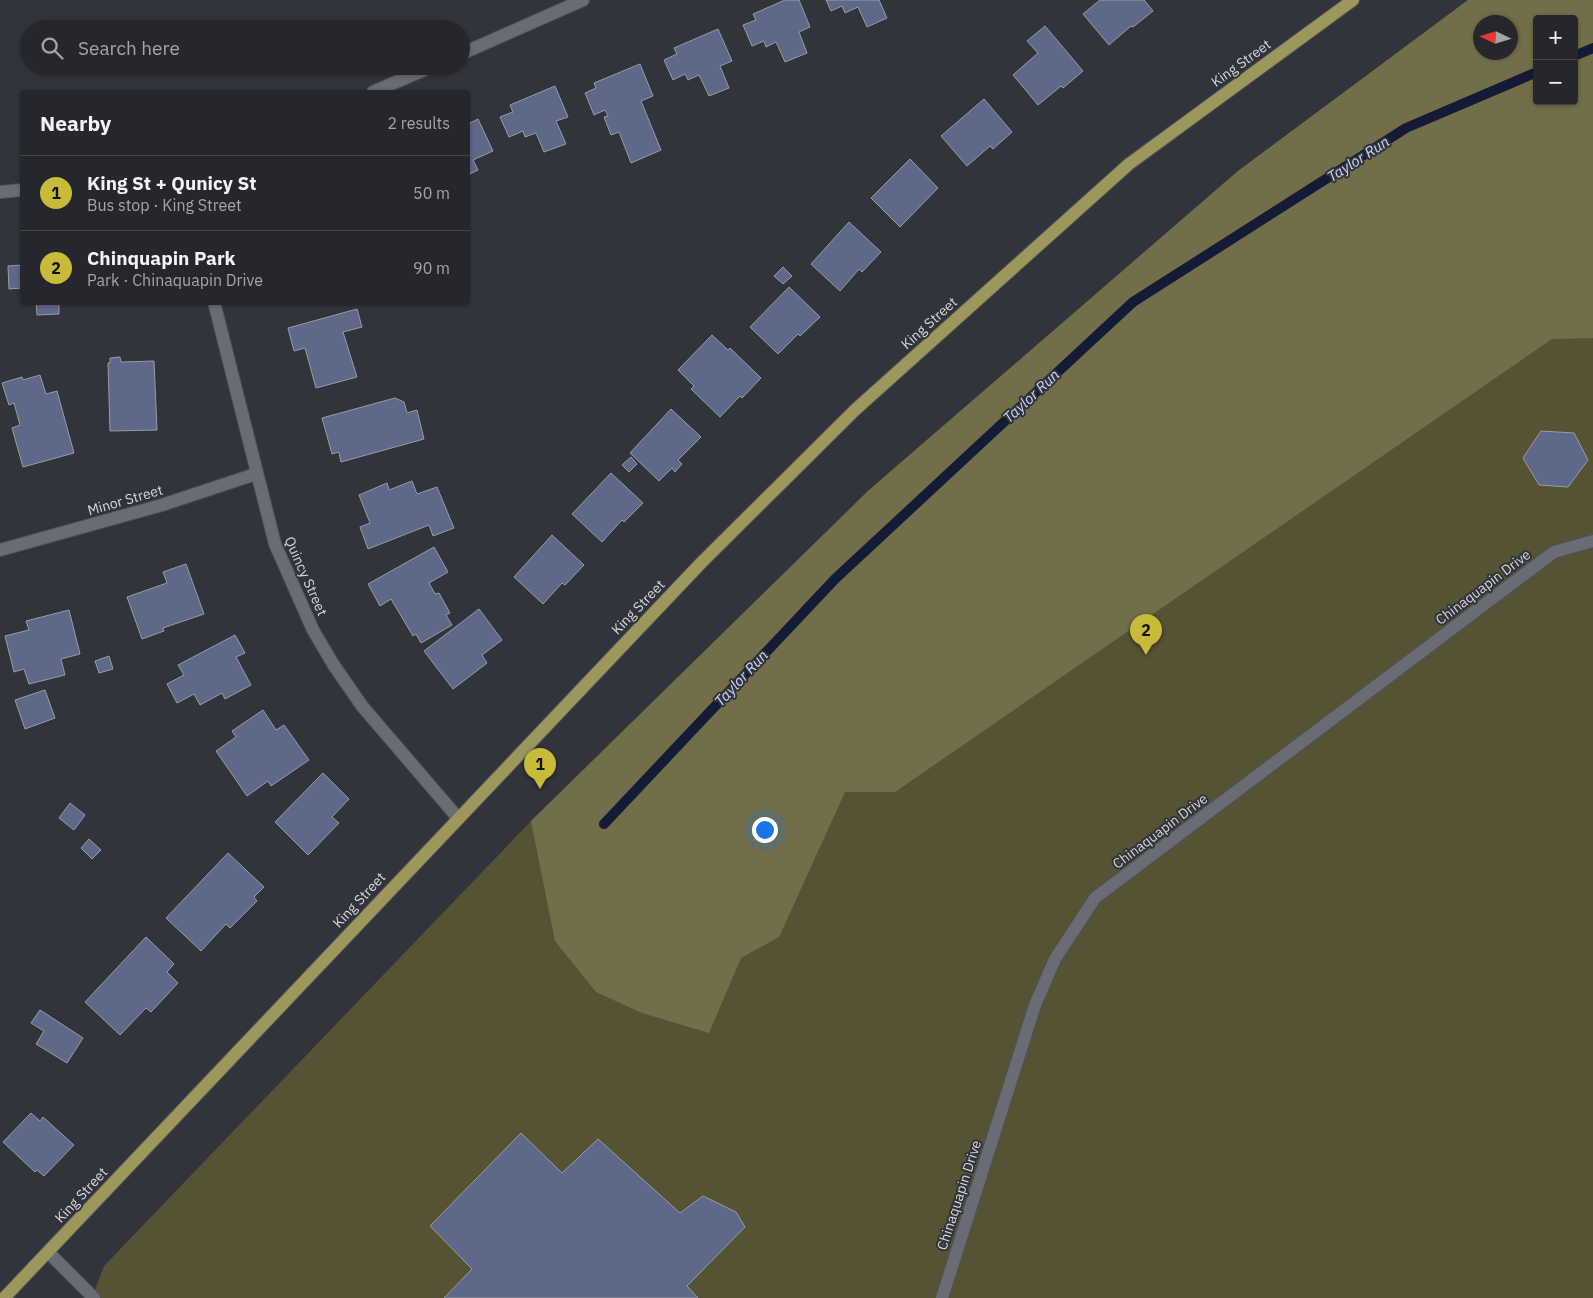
<!DOCTYPE html>
<meta charset="utf-8">
<style>
body{margin:0;font-family:"IBM Plex Sans",sans-serif;background:#323338;color:#f1f3f6}
.controls{position:absolute;right:15px;top:15px;display:grid;overflow:hidden;border-radius:5px;box-shadow:0 1px 4px #0004}
.controls button{width:45px;height:45px;display:grid;place-items:center;padding:0;border:0;border-bottom:1px solid #424448;background:#26272c;color:#f1f3f6;font:25px sans-serif}
.compass{position:absolute;left:1473px;top:15px;width:45px;height:45px;border-radius:50%;background:#26272c;box-shadow:0 1px 4px #0004;rotate:274deg}
.you{position:absolute;left:764px;top:829px;width:18px;height:18px;margin:-12px;border:4px solid #fff;border-radius:50%;background:#1a73e8;box-shadow:0 0 0 8px #1a73e833}
.badge{display:grid;place-items:center;width:32px;height:32px;border-radius:50%;background:#c9bb3a;color:#111;font-size:16px;font-weight:700}
.pin{position:absolute;translate:-50% -41px;filter:drop-shadow(0 1px 2px #0008)}
.pin::after{content:'';position:absolute;top:26px;width:18px;height:15px;background:inherit;clip-path:polygon(0 0,100% 0,50% 100%)}
.list{margin:0;padding:0;list-style:none}
h2{display:flex;justify-content:space-between;align-items:center;height:65px;margin:0;padding:0 20px;font-size:21px}
h2 small{font-size:16px;font-weight:400;color:#a4a5a9}
.list li{display:grid;grid-template-columns:32px 1fr auto;gap:15px;align-items:center;box-sizing:border-box;height:75px;padding:0 20px;border-top:1px solid #424448}
.list b{display:block;font-size:19px;white-space:nowrap}
.list p{margin:0;font-size:16px;white-space:nowrap;color:#a4a5a9}
.list em{font-size:16px;font-style:normal;color:#a4a5a9}
.icon{flex:none;width:28px;height:28px;fill:none;stroke:currentColor;stroke-width:2;stroke-linecap:round;stroke-linejoin:round}
.map{position:relative;flex:none;width:1593px;height:1298px;overflow:hidden}
.search{position:absolute;background:#26272c;box-shadow:0 1px 4px #0004;left:20px;top:20px;width:450px;height:55px;display:flex;align-items:center;gap:12px;box-sizing:border-box;padding:0 18px;border-radius:28px;color:#a4a5a9;font-size:19px}
.panel{position:absolute;background:#26272c;box-shadow:0 1px 4px #0004;left:20px;top:90px;width:450px;height:215px;border-radius:5px}
.map>svg:first-child{display:block}
</style>
<div class="map">
<svg width="1593" height="1298" viewBox="0 0 1593 1298">
<rect width="100%" height="100%" fill="#32343b"/>
<path fill="#565334" fill-rule="evenodd" d="M1468,0H1593V1298H92L104,1266L531,821L869,490L1238,171ZM1537,19H1574V101H1537ZM1480,22H1510V52H1480Z"/>
<path fill="#716e49" fill-rule="evenodd" d="M1468,0H1593V338L1552,339L895,792H845L779,937L741,958L709,1033L642,1013L596,992L555,941L531,821L869,490L1238,171ZM1537,19H1574V101H1537ZM1480,22H1510V52H1480Z"/>
<g fill="none" stroke-linecap="round" stroke-linejoin="round">
<path stroke="#141b36" stroke-width="10" d="M1574,56L1593,48
M604,824L835,579L1133,302L1406,128L1537,72"/>
</g>
<path fill="#5e6889" stroke="#999ca5" d="M785,0H799L810,27L799,32L807,53L785,62L776,42L766,47L764,41L752,46L743,25L756,20L753,14Z
M826,0H879L887,18L867,27L858,7L845,13L842,6L831,11Z
M1100,0H1144L1153,11L1133,27L1131,26L1109,45L1083,14Z
M1045,26L1083,71L1063,88L1061,86L1038,105L1013,75L1038,53L1027,41Z
M718,29L732,61L720,66L729,88L709,96L699,75L688,80L685,74L673,80L664,60L677,54L674,48Z
M640,64L653,96L641,101L661,150L631,163L619,132L611,135L604,117L608,116L605,110L594,115L585,93L596,88L594,83Z
M555,86L568,117L556,121L566,144L544,152L536,133L525,137L523,131L509,137L500,117L513,112L510,105Z
M984,99L1012,132L993,149L990,146L967,166L941,136Z
M478,119L493,151L473,160L478,170L468,175V124Z
M910,159L938,188L900,227L871,198Z
M849,222L881,252L862,272L859,269L840,291L811,264Z
M21,259L22,288L9,289L8,266L22,265Z
M783,267L792,276L783,284L774,276Z
M789,287L820,317L800,336L798,334L778,354L750,327Z
M36,302H59V314L37,315Z
M357,309L362,327L343,332L357,377L316,388L305,348L294,351L288,328Z
M712,335L728,350L730,348L761,378L742,398L740,396L720,417L691,389L694,386L678,370Z
M120,357L121,362L154,361L157,430L110,431L108,363H110V358Z
M40,375L46,394L57,391L74,453L23,467L12,428L20,425L14,403L9,405L2,383L22,377L23,380Z
M395,398L404,402L407,413L417,410L424,439L341,462L339,452L332,454L322,418Z
M671,409L701,437L678,460L682,464L675,472L672,468L659,481L630,453Z
M1541,431L1574,433L1588,460L1568,487L1539,485L1523,458Z
M631,457L637,464L629,472L622,465Z
M611,473L643,503L624,522L622,520L602,542L572,514Z
M412,481L417,494L437,487L454,528L433,536L429,525L368,549L360,527L370,523L359,495L387,483L389,490Z
M552,535L584,565L565,585L562,583L543,604L514,577Z
M434,547L448,572L429,583L435,594L439,593L450,613L446,615L452,625L421,643L416,634L413,636L391,599L380,606L368,584Z
M186,564L204,614L163,628L164,631L142,639L127,597L167,583L163,572Z
M479,609L502,640L482,655L487,663L453,689L424,651Z
M69,610L80,654L61,659L65,675L29,684L24,669L14,672L5,636L29,630L26,621Z
M235,635L245,653L236,657L251,685L225,699L222,693L200,705L194,694L177,703L167,684L184,675L178,665Z
M109,656L113,669L99,673L95,661Z
M45,690L55,718L25,729L15,700Z
M263,710L276,730L284,725L309,760L271,786L268,781L247,796L216,751L236,737L232,731Z
M323,773L349,799L332,817L339,823L308,855L275,822Z
M70,803L85,815L74,830L59,818Z
M89,839L101,850L92,859L81,848Z
M228,853L264,887L254,897L257,901L230,928L226,924L201,951L166,918Z
M146,937L174,964L167,972L178,983L151,1012L146,1008L120,1035L85,1002Z
M40,1010L83,1038L67,1063L36,1044L44,1031L31,1023Z
M31,1113L40,1121L43,1117L74,1145L44,1176L37,1170L35,1172L3,1142Z
M521,1133L562,1173L598,1139L680,1213L703,1196L736,1212L745,1227L687,1286L698,1298H444L472,1269L430,1226Z"/>
<g fill="none" stroke-linecap="round" stroke-linejoin="round">
<g stroke="#4e5056" stroke-width="14">
<path id="minor" d="M461,54L583,0
M373,92L433,66
M0,192L22,190
M214,302L275,544L313,630L333,664L362,706L458,818
M0,550L162,505L256,474
M48,1252L94,1298
M942,1298L1035,1005L1055,959L1095,898L1554,552L1593,541"/>
</g>
<g stroke="#4e5056" stroke-width="14">
<path id="major" d="M4,1298L701,563L855,410L1129,164L1353,0"/>
</g>
<use href="#minor" stroke="#6a6c75" stroke-width="12"/>
<use href="#major" stroke="#9c975a" stroke-width="12"/>
</g>
<g text-anchor="middle" dominant-baseline="central" stroke-width="4" stroke-linejoin="round" paint-order="stroke">
<g font-size="14" fill="#d6d7dc" stroke="#32343b">
<text transform="translate(1241 63) rotate(-36)">King Street</text>
<text transform="translate(929 323) rotate(-42)">King Street</text>
<text transform="translate(125 500) rotate(-16)">Minor Street</text>
<text transform="translate(306 576) rotate(66)">Quincy Street</text>
<text transform="translate(1483 587) rotate(-37)">Chinaquapin Drive</text>
<text transform="translate(638 607) rotate(-46)">King Street</text>
<text transform="translate(1160 831) rotate(-37)">Chinaquapin Drive</text>
<text transform="translate(359 900) rotate(-47)">King Street</text>
<text transform="translate(81 1195) rotate(-47)">King Street</text>
<text transform="translate(959 1195) rotate(-72)">Chinaquapin Drive</text>
</g>
<g font-size="15" font-style="italic" fill="#ccd7fa" stroke="#32343b">
<text transform="translate(1358 159) rotate(-33)">Taylor Run</text>
<text transform="translate(1031 396) rotate(-43)">Taylor Run</text>
<text transform="translate(741 678) rotate(-47)">Taylor Run</text>
</g>
</g>
</svg>
<div class="controls">
<button>+</button>
<button>−</button>
</div>
<svg class="compass" viewBox="-18 -18 36 36"><path d="M0-13l5 13h-10z" fill="#e53935"/><path d="M0 13l5-13h-10z" fill="#a4a5a9"/></svg>
<div class="you"></div>
<div class="pin badge" style="left:540px;top:789px">1</div>
<div class="pin badge" style="left:1146px;top:655px">2</div>
<div class="search"><svg class="icon" aria-label="search" viewBox="0 0 24 24"><circle cx="10" cy="10" r="6"/><path d="M15 15l6 6"/></svg>Search here</div>
<section class="panel">
<h2>Nearby<small>2 results</small></h2>
<ul class="list">
<li><span class="badge">1</span><div><b>King St + Qunicy St</b><p>Bus stop · King Street</p></div><em>50 m</em></li>
<li><span class="badge">2</span><div><b>Chinquapin Park</b><p>Park · Chinaquapin Drive</p></div><em>90 m</em></li>
</ul>
</section>
</div>
